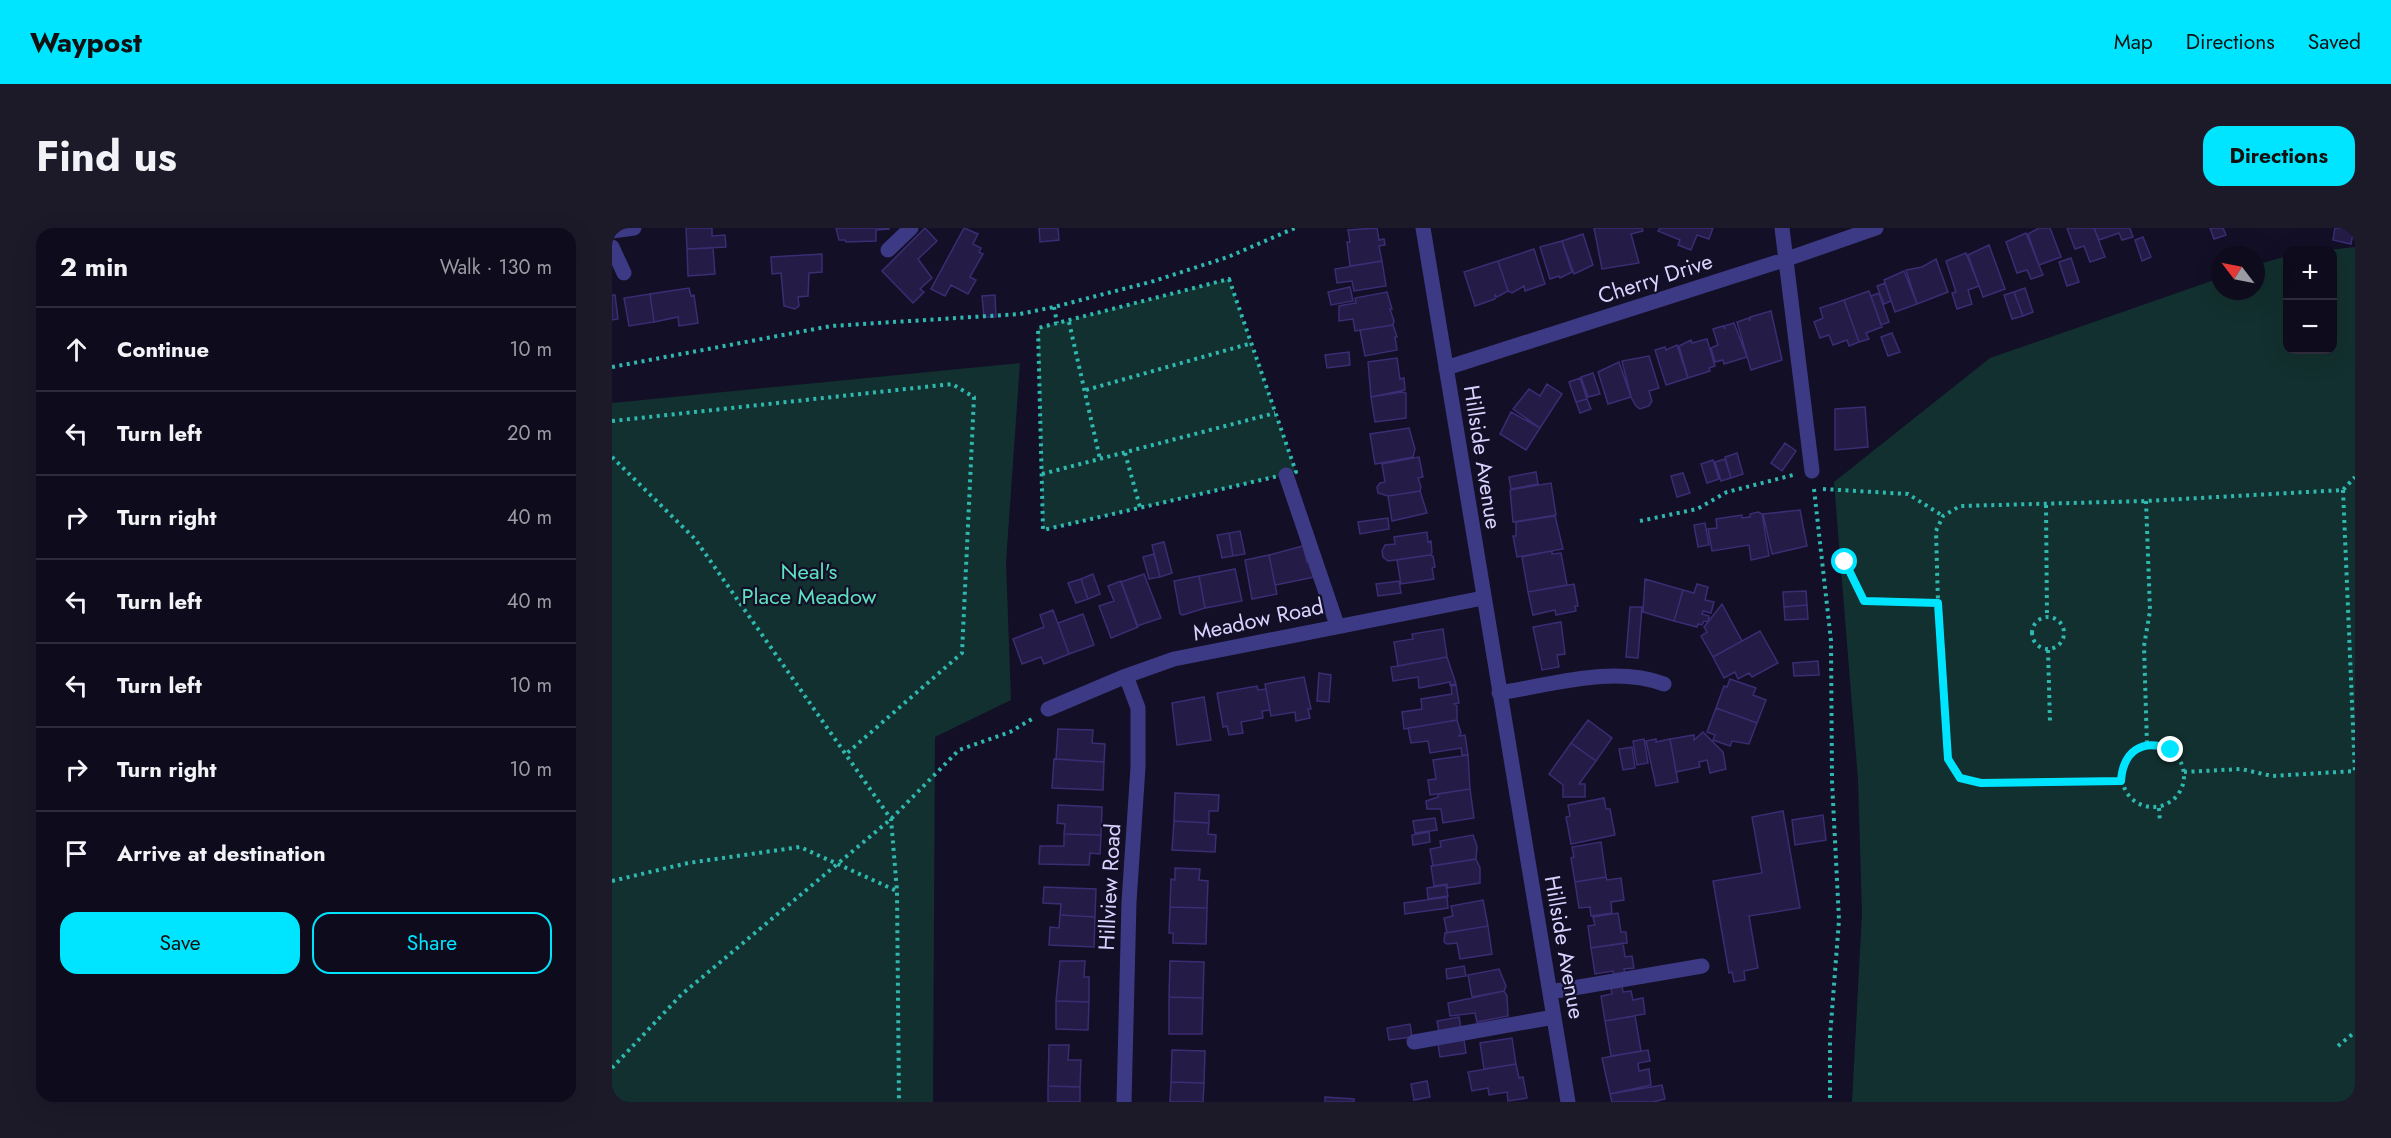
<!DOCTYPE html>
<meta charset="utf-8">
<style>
body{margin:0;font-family:Jost,sans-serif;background:#1c1929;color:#f1f3f6}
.controls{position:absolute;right:18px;top:18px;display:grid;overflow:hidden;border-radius:12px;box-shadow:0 6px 24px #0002}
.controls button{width:54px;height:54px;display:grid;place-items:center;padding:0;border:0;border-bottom:2px solid #2e2b3b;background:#0e0b1c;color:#f1f3f6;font:30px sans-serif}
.compass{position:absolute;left:1599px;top:18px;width:54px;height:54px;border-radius:50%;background:#0e0b1c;box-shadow:0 6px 24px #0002;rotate:302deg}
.stop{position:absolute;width:18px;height:18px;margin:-14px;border:4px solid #00e5ff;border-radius:50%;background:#fff}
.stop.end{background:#00e5ff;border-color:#fff;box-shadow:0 2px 6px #0008}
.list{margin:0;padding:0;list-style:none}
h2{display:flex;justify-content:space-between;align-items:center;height:78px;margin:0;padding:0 24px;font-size:26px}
h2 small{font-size:20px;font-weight:400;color:#9b9ba3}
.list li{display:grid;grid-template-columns:39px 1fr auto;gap:18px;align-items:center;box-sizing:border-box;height:84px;padding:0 24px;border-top:2px solid #2e2b3b}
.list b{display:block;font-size:22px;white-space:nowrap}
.list em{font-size:20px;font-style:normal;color:#9b9ba3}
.actions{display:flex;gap:12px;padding:18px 24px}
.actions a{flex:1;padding:14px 0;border:2px solid #00e5ff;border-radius:18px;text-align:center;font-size:21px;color:#00e5ff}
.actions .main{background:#00e5ff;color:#111}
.icon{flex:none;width:33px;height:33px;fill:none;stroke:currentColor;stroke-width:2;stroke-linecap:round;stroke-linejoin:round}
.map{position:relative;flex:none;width:1743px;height:874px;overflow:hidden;border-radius:18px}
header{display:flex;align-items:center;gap:36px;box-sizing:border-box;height:84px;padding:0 30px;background:#00e5ff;color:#111}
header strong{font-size:28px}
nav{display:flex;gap:33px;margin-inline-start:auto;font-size:21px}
.intro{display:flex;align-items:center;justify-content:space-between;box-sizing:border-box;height:144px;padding:0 36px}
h1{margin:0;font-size:42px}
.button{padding:15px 27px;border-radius:18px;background:#00e5ff;color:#111;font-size:21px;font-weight:700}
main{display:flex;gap:36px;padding:0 36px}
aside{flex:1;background:#0e0b1c;border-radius:18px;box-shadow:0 6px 24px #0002}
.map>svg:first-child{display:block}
</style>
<header>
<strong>Waypost</strong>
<nav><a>Map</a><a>Directions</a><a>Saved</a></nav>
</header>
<div class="intro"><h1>Find us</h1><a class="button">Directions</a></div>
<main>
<aside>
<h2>2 min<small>Walk · 130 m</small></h2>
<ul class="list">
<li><svg class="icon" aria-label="ahead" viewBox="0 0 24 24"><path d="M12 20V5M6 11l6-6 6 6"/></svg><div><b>Continue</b></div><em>10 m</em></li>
<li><svg class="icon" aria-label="left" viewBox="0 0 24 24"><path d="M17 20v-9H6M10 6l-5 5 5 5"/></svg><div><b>Turn left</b></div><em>20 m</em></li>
<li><svg class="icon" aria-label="right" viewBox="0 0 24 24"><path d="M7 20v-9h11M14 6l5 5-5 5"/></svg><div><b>Turn right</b></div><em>40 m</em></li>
<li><svg class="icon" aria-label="left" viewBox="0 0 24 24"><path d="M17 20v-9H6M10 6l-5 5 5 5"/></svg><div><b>Turn left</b></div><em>40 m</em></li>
<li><svg class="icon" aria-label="left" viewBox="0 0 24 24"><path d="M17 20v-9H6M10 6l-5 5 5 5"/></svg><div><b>Turn left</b></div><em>10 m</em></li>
<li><svg class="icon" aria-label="right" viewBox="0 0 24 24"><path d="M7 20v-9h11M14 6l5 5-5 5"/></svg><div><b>Turn right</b></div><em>10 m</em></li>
<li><svg class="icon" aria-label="arrive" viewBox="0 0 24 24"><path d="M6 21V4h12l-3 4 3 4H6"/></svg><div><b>Arrive at destination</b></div></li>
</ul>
<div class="actions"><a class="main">Save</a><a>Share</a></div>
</aside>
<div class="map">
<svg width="1743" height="874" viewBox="0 0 1743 874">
<rect width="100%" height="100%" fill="#130f26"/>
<path fill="#12302f" d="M1743,19V874H1240L1250,685L1246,552L1222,254L1378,130L1608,50V63H1644V37L1675,28L1676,122H1720V22H1716Z
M617,51L684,244L431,302L426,100Z
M408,135L394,334L399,472L323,509L321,874H0V175Z"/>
<path fill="#241b47" stroke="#3b2d73" stroke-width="1.5" d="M74,0H100V8L113,7L114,19L75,21Z
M224,0H277V1L264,2V13L234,14L233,12H227Z
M313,0L325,13L306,31L320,50L308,61L312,64L301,75L270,43Z
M352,0L366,6L361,16L369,20L367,24L371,26L358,49L364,52L356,66L339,57L333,68L319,61Z
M427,0H446L447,12L428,14Z
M765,0L767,12L772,11L773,17L767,18L770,33L738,38L735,14H738L736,2Z
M982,0H1030L1031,3L1019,6L1027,35L990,41Z
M1048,0H1101L1097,11L1085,7L1079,22L1066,17L1068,12L1046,3Z
M1427,0H1438L1449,29L1427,37L1416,6Z
M1455,0H1482L1493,29L1478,34L1472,18L1463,21Z
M1482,0H1518L1521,9L1510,12L1507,5L1487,12Z
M1598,0H1611L1614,7L1602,11Z
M1723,0H1742L1739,16L1721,12Z
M1414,5L1431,47L1419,51L1415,42L1405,45L1394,14Z
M971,6L981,37L962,46L950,13Z
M1531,9L1539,29L1530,33L1523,12Z
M950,13L960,44L948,50L947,48L938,51L928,19Z
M1377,17L1393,61L1371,69L1356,27Z
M101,20L103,46L76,48L75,21Z
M922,21L933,56L913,63L912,58L900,65L896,63L886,33Z
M1354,25L1367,58L1356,62L1360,76L1345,81L1340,65L1344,64L1334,33Z
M210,26V44L197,45L196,68L186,69L187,78L183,81L172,78L169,45L160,46L159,29Z
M1459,30L1467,54L1455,58L1447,34Z
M1324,31L1336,64L1305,76L1294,42L1310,39Z
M770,33L774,58L742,63L740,53L725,55L723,41Z
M886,33L896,63L885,69L883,67V71L863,78L852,44Z
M1292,43L1305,76L1283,84L1272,52Z
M1273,55L1279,73L1272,76L1265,58Z
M738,59L741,73L719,77L716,64Z
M77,60L79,68L82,67L86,95L67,98L66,89L42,94L38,66Z
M1413,60L1421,84L1411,88L1402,64Z
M1257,63L1270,99L1254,105L1257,111L1247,114L1232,72Z
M775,64L780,81H778L782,93L781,97L743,103L741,91L727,93V78L744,75L743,70Z
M1402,64L1411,88L1400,91L1392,67Z
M1267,65L1277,94L1269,97L1259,68Z
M38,66L42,94L17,98L12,70Z
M0,67H3L6,91L0,92Z
M383,67L384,89H372L370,68Z
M1232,72L1247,114L1237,118L1235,112L1221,117L1217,107L1208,110L1202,94L1211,90L1208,80Z
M1159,83L1170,132L1139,142L1125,94L1137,90L1138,93V89Z
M1122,95L1135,129L1112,136L1111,132L1103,134L1099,120L1106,117L1101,101L1111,98L1113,101L1112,98Z
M781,97L785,109H783L785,122L753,128L748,102Z
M1280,105L1288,124L1276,128L1269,109Z
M1095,111L1103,138L1097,140L1098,143L1076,150L1067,118L1079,112L1080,115Z
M1065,117L1076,150L1054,157L1043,122L1053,119L1054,122Z
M737,124L738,137L715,140L713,127Z
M1037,128L1047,160L1037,163L1040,173L1037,178L1028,181L1024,178L1019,169L1010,133Z
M785,130L788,151L792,150L793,162L759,169L756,134Z
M1007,134L1019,169L996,176L986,144Z
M981,145L988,166L976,169L969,149Z
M968,150L975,171L964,174L957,154Z
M935,156L950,166L928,200L901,181L917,161L928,168Z
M790,164L794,165V190L763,194L759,169Z
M975,171L979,181L968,185L964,174Z
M1253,179L1256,219L1223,222V181Z
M899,184L928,200L914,222L888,206Z
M797,200L803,221L801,229L763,236L758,206Z
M1173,215L1184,223L1170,243L1159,235Z
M1125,225L1131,246L1119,250L1113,229Z
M807,229L811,249L806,250L809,259L808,263L776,268L766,265L765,259L768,255L773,254L770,236Z
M1113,231L1119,250L1109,253L1103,234Z
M1101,232L1107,251L1095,255L1089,236Z
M924,244L926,256L899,261L897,249Z
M1071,245L1078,265L1065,269L1059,248Z
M939,255L944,287L901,294L898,262Z
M808,263L815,285L780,293L776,268Z
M1188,282L1195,318L1160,326L1151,286Z
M1146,284L1150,286L1157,328L1139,332L1137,317L1100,323L1096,301L1105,300L1104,291L1130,287V290L1138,289V286Z
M943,288L951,321L905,329L901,308H904V294Z
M776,290L777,301L748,306L746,294Z
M1093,295L1097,317L1086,319L1082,297Z
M628,303L633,326L621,328L617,305Z
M815,304L816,314L819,313L820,325L818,327L776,333L771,329L770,323L773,317L783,316L782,309Z
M617,305L621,328L610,330L605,307Z
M552,314L560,345L548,349L540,317Z
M691,318L695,334L698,333L703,349L663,357L657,327Z
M940,323V326L949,325L955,357L916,364L910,329Z
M542,326L548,349L537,351L531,329Z
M657,327L665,366L640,371L633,332Z
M818,327L821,328L823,339L820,340L822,351L789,356L785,332Z
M623,341L630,373L593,380L587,348Z
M481,346L488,366L476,371L469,351Z
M532,346L549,390L525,398L509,354Z
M587,348L593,380L571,387L568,386L562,353Z
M469,351L476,371L464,375L456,355Z
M1033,351L1071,362L1062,393L1031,384Z
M509,353L526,399L499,410L487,378L502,373L496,358Z
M787,353L789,365L766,368L764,356Z
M962,356L966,378H963L964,383L944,387L943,382L921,387L916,364Z
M1085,356L1096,359L1093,372L1102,374L1099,385L1091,383L1090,386L1097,388L1096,394L1092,393L1090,397L1086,396L1085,399L1062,393L1071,362L1082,365Z
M1194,363L1195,377L1172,379L1171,364Z
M1110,376L1130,413L1101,429L1089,408L1095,404L1092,399Z
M1195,377L1196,391L1173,392L1172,379Z
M1018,379H1030L1026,430L1014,429Z
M441,382L457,426L432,436L429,429L410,436L401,411L432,399L428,387Z
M471,386L482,417L457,426L446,395Z
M949,394L953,426L945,427L947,439L930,442L921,399Z
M831,401L835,429L786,438L782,414L801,411L800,406Z
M1148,403L1166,435L1140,449L1137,445L1126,451L1123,444L1112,450L1101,429Z
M835,429L844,456L838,457V454L807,460L806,449L781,453L779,439Z
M1206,433L1207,447L1182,448L1181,435Z
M707,445L719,447L717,474L705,473Z
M692,449L699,481H696L698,490L684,493L683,484L659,488L653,456Z
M1118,451L1144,460L1141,467L1154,472L1145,495L1104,480L1112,458L1115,459Z
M844,457L847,475L842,476L845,478V492L792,501L790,484L810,481L809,471L840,466L839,458Z
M645,458L646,462L654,461L658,482L650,483L651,490L629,494L631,505L617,507L615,498L611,499L605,465Z
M592,469L599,512L565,517L560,475Z
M1104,480L1145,495L1137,516L1120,513L1118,518L1101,512L1103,507L1095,504Z
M845,492L849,505L847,508L853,507L856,527H850L849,520L818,525L816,513L799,515L796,500Z
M976,492L1000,510L984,533L959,515Z
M446,501L481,502L480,515L493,516L492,534L444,531Z
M1091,504L1111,524L1114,541L1098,545L1095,532L1087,534L1088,539L1064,544L1058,511L1082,507V512Z
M1032,511L1036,535L1025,537L1021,513Z
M1044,511V514L1058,511L1066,554L1044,558L1034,513Z
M959,515L984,533L967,556H973V569H951V557L937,546Z
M1020,519L1023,540L1011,542L1007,521Z
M856,527L858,561L818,567L816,552L824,551L821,532Z
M442,531L492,534L491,562L440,560Z
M858,561L862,590L831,595L829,581H815L814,573L826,569V566Z
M563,565L607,567L606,583H597V595L562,593Z
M992,570L994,581H998L1003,607L959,616L954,589L958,588L956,577Z
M446,577L490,579L489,607L452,606L453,596L445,595Z
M1171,583L1188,680L1137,688L1146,740L1132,743L1133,752L1122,754L1120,744L1117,745L1101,653L1150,645L1140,589Z
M1211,587L1214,612L1183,617L1180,592Z
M823,590L825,602L803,605L801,593Z
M562,593L597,595L596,606L604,607L603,624L560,622Z
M817,604L818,614L801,617L800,607Z
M452,606L489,607L488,626L478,625L477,637L427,636L428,618H452Z
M861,607L865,618L864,631L821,638L818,621L829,619L828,613Z
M989,614L994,649L963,654L959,630L962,629L960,619Z
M864,631L868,640V655L836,660L835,656L822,658L819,638Z
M563,640L588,641L587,652L596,653L595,680L558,679L559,651L563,652Z
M994,649L995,652L1009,650L1012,672L999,674L1000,685L979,688L978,679L967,680L963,654Z
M834,657L836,668L816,671L815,660Z
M432,659L484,661L483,689L448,687L449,676L431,675Z
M835,669L836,680L793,686L792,675Z
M871,672L876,698L835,705L832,690L841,688L839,678Z
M558,679L595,680L594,716L561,715V705H557Z
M1006,685L1009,704H1014L1015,715L979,720L976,698L983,697L981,689Z
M448,687L483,689L482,719L437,717L438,699L447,700Z
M876,698L880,726L848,731L845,715L835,716L832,714L833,705Z
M1011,715L1013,729L1020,728L1022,740L1012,741L1013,746L1002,748L1001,743L983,746L979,720Z
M448,733H473L472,749H477V774L444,773Z
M558,733L592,734L591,770L557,769Z
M852,738L854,748L835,751L834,741Z
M887,741L894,758L892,763L860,769L856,747Z
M1010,758L1011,764L1019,763L1021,772L1031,770L1033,786L993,793L989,768L1000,766L999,760Z
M892,763L895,768L896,788L865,794L863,785L838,788L836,775Z
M557,769L591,770L590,806H557Z
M444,773L477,774L476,802L444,801Z
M1023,788L1029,823L999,828L993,793Z
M847,789L849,800L827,804L825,793Z
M798,796L800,809L777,812L775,800Z
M900,810L904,836L872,841L868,815Z
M852,812L854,825L828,829L826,816Z
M437,817H457L456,832H469L468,859L436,858Z
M560,822L593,823L592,855L559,854Z
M1036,822L1038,833L1026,835L1027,843L1037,841L1039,857L998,866L990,830Z
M904,836L907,850L911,849L915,870L896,873L895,864L877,867L876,860L860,863L856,844Z
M815,853L818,869L802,872L799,856Z
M559,854L592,855L591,874H558Z
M1050,857L1053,871L1041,874H1000L998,866Z
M436,858L468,859V874H436Z
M713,869L742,871V874H713Z"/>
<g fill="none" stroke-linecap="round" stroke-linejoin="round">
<path stroke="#2fb8b0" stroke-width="4" stroke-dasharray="3 4.5" stroke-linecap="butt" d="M617,51L684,244L431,302L426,100Z
M442,79L445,95
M457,94L488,231
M0,139L219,98L408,86L442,79L542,53L616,29L683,0
M474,162L640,115
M0,193L340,156L362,169L350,425L234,526
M513,225L528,279
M0,229L83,311L279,591L285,663L287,874
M430,246L663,185
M1202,261L1219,413L1220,553L1227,692L1218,809V874
M1211,261L1296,266L1331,288
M1731,262L1743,546
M1534,273L1538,383L1532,418L1535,517
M1434,277L1435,389
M1028,293L1085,281L1115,264L1181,247
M1233,335L1253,373L1326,375
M1420 405a16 16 0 1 1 32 0a16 16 0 1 1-32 0Z
M1436,422L1438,494
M1510 548a31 31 0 1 1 62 0a31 31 0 1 1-62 0Z
M1572,544L1629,541L1660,548L1743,543
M1509,553L1369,555L1348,550L1336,531L1326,375L1324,303L1331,288L1348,278L1534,273L1731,262L1743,249
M1547,580L1548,594
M0,653L76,635L188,619L285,663
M1726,818L1743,804
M0,840L69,767L279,591L347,522L398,504L420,491"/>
<path stroke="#3d3a85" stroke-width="15" d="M811,0L956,874
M1170,0L1200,243
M0,3L22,0
M0,19L12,45
M276,22L299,0
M834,140L1175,31L1264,0
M674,247L725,397
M887,465C940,457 1000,437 1052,456
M436,481L514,448L562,431L871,370
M938,764L1090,738
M802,814L942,789
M512,874L517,674L526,539V480L514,448"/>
</g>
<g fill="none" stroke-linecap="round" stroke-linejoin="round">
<path stroke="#00e5ff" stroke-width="8" d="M1233,334L1252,373L1326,375L1336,531L1348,550L1369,555L1509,553C1511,524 1530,509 1559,522"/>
</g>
<g text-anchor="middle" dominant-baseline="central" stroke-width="4.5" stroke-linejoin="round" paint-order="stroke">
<g font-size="22" fill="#d9d4ff" stroke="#130f26">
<text transform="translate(1043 50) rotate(-18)">Cherry Drive</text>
<text transform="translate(871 229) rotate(81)">Hillside Avenue</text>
<text transform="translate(646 391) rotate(-12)">Meadow Road</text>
<text transform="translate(497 659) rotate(-87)">Hillview Road</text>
<text transform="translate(953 719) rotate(80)">Hillside Avenue</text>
</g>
<g font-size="22" fill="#5fe0c0" stroke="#130f26">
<text x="197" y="343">Neal's<tspan x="197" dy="25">Place Meadow</tspan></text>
</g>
</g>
</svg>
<div class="controls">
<button>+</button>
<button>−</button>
</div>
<svg class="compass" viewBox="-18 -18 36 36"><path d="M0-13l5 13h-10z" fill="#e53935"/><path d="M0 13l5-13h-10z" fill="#9b9ba3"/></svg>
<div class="stop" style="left:1233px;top:334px"></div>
<div class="stop end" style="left:1559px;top:522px"></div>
</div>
</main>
